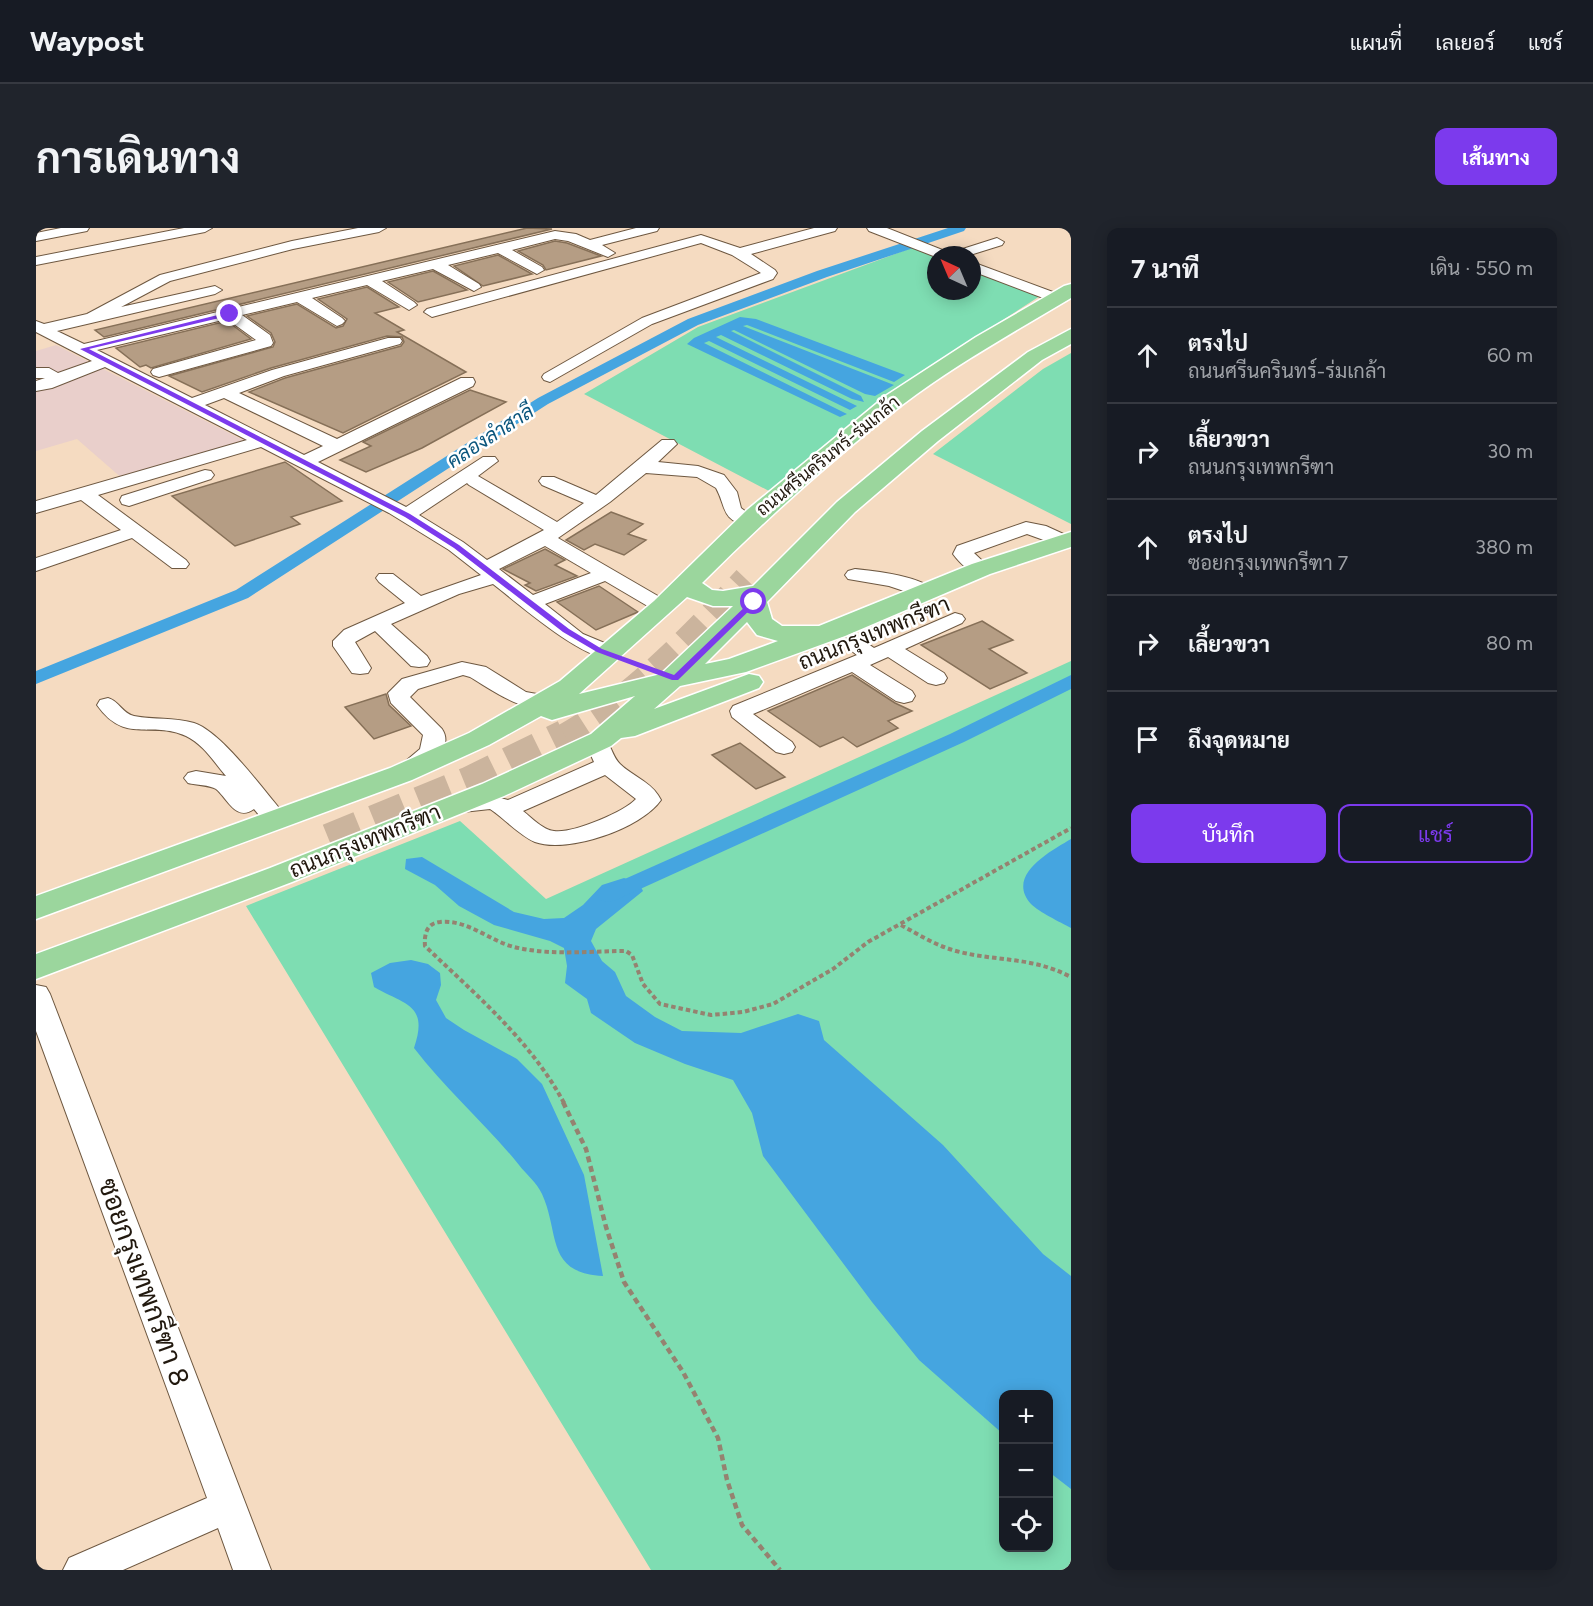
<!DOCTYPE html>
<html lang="th">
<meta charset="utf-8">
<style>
body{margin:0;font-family:Figtree,Sarabun,sans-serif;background:#20242c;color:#f1f3f6}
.controls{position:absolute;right:18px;bottom:18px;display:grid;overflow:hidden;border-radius:12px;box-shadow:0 3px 15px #0003}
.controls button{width:54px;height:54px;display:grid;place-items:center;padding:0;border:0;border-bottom:2px solid #363941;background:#171b24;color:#f1f3f6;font:30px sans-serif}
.compass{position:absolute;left:891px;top:18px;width:54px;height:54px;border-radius:50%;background:#171b24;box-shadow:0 3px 15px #0003;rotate:316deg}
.stop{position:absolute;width:18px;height:18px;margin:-14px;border:4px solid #7c3aed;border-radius:50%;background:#fff}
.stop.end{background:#7c3aed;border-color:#fff;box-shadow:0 2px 6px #0008}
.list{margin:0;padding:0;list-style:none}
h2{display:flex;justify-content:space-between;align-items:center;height:78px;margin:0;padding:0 24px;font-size:26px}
h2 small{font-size:20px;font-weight:400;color:#9ea1a6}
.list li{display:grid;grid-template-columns:39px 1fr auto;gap:18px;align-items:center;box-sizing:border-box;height:96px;padding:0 24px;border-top:2px solid #363941}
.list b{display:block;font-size:22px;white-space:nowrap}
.list p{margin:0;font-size:20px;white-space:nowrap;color:#9ea1a6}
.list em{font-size:20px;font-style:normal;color:#9ea1a6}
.actions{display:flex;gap:12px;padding:18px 24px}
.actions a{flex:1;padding:14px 0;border:2px solid #7c3aed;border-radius:12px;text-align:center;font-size:21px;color:#7c3aed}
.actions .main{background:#7c3aed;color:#fff}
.icon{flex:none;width:33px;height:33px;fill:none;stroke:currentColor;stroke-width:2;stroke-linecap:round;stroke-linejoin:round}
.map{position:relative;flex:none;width:1035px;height:1342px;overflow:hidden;border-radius:12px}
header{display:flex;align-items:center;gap:36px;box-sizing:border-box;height:84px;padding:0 30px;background:#171b24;border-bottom:2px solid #363941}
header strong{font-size:28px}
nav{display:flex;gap:33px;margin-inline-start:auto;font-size:21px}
.intro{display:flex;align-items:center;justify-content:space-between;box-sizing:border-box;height:144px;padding:0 36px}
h1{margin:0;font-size:42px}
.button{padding:15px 27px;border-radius:12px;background:#7c3aed;color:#fff;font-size:21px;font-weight:700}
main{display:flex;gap:36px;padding:0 36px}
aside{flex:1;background:#171b24;border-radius:12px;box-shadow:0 3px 15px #0003}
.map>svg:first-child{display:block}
</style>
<header>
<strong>Waypost</strong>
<nav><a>แผนที่</a><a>เลเยอร์</a><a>แชร์</a></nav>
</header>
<div class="intro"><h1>การเดินทาง</h1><a class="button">เส้นทาง</a></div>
<main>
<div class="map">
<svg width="1035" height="1342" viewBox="0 0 1035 1342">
<rect width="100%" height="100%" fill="#f5dbc1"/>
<path fill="#e9cfcb" d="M20,117L209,213L88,252L41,211L0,223V123Z"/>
<path fill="#7eddb2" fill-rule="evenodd" d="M878,19L900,27V63H936V41L1004,68L888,143L733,263L548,166L662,99Z
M1035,125V296L897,226L1007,141Z
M1035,433V1342H615L210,678L424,593L510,671ZM968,1166H1012V1320H968Z"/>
<path fill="#45a5e0" d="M704,89L720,91L869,147L858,154L711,97L707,98L858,157L839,168L829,166L698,102L695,103L825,168L828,174L816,171L685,107L680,109L821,178L814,182L673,113L668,115L811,186L804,189L651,116L658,110Z
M1035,611V700C1024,694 1003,684 995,676C969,647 1015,623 1035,611Z
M386,629L478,684L508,691L528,690L547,677L566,657L588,650L603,655L607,663L560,701L555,713L566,733L579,744L590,768L619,789L646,803L705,805L762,786L783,793L788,812L907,917L1007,1026L1035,1048V1261L1013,1244L1012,1166H968L967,1206L883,1132L836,1074L727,928L716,885L697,852L649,836L599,815L555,785L551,771L529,755L531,738L528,720L514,713L458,697L423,678L399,657L369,641L370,631Z
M375,732L392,736L404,745L405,757L400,772L410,790L428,802L481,831L506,856L548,947L567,1048C509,1045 524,1005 506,966C501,955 490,946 483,937C450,896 410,862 378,820C393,776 369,777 338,759L335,745L354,735Z"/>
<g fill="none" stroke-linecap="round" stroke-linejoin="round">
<path fill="#45a5e0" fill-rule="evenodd" d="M912,0H930L928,3L791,49L662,97L512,176L212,370L0,456V443L200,362L502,170L652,91L781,43Z
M1035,447V461L928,514L580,672L572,674L564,672L561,667L564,662L914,506Z"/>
</g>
<path fill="#b59d84" stroke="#867058" stroke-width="1.5" d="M491,0L516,1L68,109L59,102Z
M519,13L531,15L565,28L510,42L507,37L482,23Z
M462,27L496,46L447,58L418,38Z
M397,43L431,62L382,74L352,54Z
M331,59L363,79L339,85L368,102L361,104L430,144L307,205L213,164L249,150L365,118L368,114L366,109L351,108L235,140L166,164L133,148L237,119L239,114L235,105L211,88L261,76L300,100L307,98L311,91L282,71Z
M191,93L215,111L115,140L110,137L104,139L80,120Z
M434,162L470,174L386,220L330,244L304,232L335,218L327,214Z
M249,234L306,273L255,289L264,296L199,318L136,268Z
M575,284L607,296L592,306L610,312L588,327L559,316L548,322L530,312Z
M509,321L529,332L519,337L541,348L500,363L489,357L494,355L467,341Z
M563,358L602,384L560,402L521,374Z
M946,393L977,412L953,421L991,445L954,461L885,417Z
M816,447L859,475L876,483L852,493L862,500L821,519L807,509L784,519L732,483Z
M350,466L353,477L375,498L338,511L309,479Z
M704,515L749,549L720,561L676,527Z"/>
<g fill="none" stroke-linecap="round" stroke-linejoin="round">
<path stroke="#cbb49d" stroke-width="26" stroke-dasharray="26 13" stroke-linecap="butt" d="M526,510C598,470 654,410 710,351"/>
<path stroke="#cbb49d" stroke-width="33" stroke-dasharray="33 16" stroke-linecap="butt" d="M293,612L433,555L529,508"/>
<g stroke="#6e5841" stroke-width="2">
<path id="minor" d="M25,0H53L51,3L0,13V5Z
M148,0H176L169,4L0,37V29Z
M322,0H350L343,4L257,21L134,53L85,79L179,58L186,62L179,66L21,103L48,116L519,3L540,6L554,12L600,0H623L621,3L566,17L579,25L572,29L532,13L519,11L476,22L506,39L508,42L501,46L462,25L412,37L443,56L445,59L438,63L397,41L346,53L378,74L381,77L373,82L331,57L276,70L306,90L309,93L306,96L301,98L261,74L206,87L234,107L237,115L235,118L123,149L117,147L115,144L117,141L220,112L191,91L61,122L156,170L236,142L352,110H364L366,113L364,116L248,148L203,165L301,211L425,150H437L439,154L437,158L282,234L370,279L447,229H459L462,233L442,248L521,294L548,275L506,257L503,253L506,249H518L560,267L626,212H638L641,216L622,234L662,238L688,247L701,264L705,280L722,293L720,297L713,299C684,291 691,280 680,260L661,249L610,245L574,274L522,310L634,375L637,379L634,383H620L569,353L509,376L547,406L583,421L586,426L583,431C552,438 482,375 457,356L423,366L355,396L391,428L394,433L391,438L383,439L375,438L339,403L319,414L335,440L332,445L324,446L316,445L297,418V413L308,402L369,375L343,354L340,350L343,346H357L385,368L445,347L413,322L353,285L225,219L62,267L150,332L153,336L150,340H136L96,310L0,343V330L85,302L45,272L0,285V273L211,212L69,139L16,160L0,163V153L9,150H0V140H13L22,145L56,133L0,104V93L8,96L51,86L124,47L256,13ZM188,170L287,218L268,227L169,177ZM431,255L433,257L508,302L451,332L427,314L383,287ZM509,318L555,345L497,367L463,341Z
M778,0H801L799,3L715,26L739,42L741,45L737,51L616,96L514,154L508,152L506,149L508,146L606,90L725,45L696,27L665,15L396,89L388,84L391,81L665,7L704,20Z
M831,0H851L914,25L961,10L968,14L966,17L934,27H900V29L833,3Z
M936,34L1025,67L1028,70L1025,73H1015L936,43Z
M169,242L175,243L178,247L175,251L93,278L86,276L84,272L86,268Z
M990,294L1010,298L1034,309L1035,315L1027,319L991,306L938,325L955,341L952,345C938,349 925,337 917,326L921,318Z
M819,341C838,343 888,348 899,364L896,368L889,370L853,358L812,351L809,347L812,343Z
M919,385L926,387L929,391L926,395L869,421L908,445L911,450L908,455L900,457L892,455L852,429L834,437L876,463L879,468L876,473L868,475L860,473L816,444L717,486L756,514L759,519L756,524L748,526L740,524L696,489L694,483L697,478L821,427L805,415L809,411C821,407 828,413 838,420Z
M426,434L450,439L490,464L517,469L520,474L517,479C487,486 458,463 434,449L427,447L382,461L374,469L406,501C421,523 383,552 363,547L359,542L384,521L387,507L355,475L352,465L366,451Z
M72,470C83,473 87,486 98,488C118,492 138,489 158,495C186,504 228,563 249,587L252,592L249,597C232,601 228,593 218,581C200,594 192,571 180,561C174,557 160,557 152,555L148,550L152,545L160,543L190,548C178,534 167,516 150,508C115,492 89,517 61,477L64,472Z
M560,507C576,511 574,526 584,536C595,547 613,553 622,567L625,572C606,600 532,626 499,614C483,607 469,591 454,581L418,585L410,583L406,578L410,573L453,567L472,572L558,534L549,514L552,509ZM569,547L600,571C588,584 536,606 518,603C507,602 496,590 487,583Z
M0,757L10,759L14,766L235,1342H197L182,1300L87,1342H27L33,1330L171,1270L0,803Z"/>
</g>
<g stroke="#fff" stroke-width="3">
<path id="major" d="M1035,56V70C978,104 919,137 866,177C795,232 729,292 666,355L676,362L687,363L717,358L801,274L886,203L992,124L1035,101V116L1006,132L902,213L819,284L731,374L736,391L746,398H783L936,336L1035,304V319L954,346L809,408L710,444L644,458L618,481L713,446L723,448L727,454L723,460L599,508L585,510L575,518L468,568L256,654L0,751V726L234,640L446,556L555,506L599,468L516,492L505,488L453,517L376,552L0,691V668L354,540L433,505L524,453L618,373L711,282L851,167L940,109L1028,58ZM651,369L677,378H697L625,446L543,466ZM711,394L721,407L742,413L693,431L669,436Z"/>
</g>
<path stroke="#958270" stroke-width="4" stroke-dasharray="4.5 3" stroke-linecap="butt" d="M865,697C883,707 901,718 920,723C962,734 994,728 1035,749
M528,875C495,813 440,767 389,718C388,706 391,695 404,694C431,691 454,713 478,719C515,728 553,723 590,723L596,727L607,756L624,776L675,787L707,784L737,776L797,741L832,714L1035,600"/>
<path stroke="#958270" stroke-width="4.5" stroke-dasharray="6 4" stroke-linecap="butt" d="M527,874L550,921L570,999L588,1054L647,1144L682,1210L691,1252L706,1297L744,1342"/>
<use href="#minor" fill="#fff" fill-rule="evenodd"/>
<use href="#major" fill="#9bd69d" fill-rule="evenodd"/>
</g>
<path fill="#7c3aed" d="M194,84L196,87L53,121L374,286L423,317L533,401L566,421L638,447L715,373L722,374L642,452H636L561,424L527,404L418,320L369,289L44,121Z"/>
<g text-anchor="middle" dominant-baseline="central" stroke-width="5" stroke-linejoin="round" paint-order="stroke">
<g font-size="18" fill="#21180e" stroke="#fff">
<text transform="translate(792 228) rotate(-39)">ถนนศรีนครินทร์-ร่มเกล้า</text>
</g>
<g font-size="20" font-style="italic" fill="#0b567d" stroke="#fff">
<text transform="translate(454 208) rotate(-33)">คลองลำสาลี</text>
</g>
<g font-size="22" fill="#21180e" stroke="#fff">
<text transform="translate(838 405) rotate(-22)">ถนนกรุงเทพกรีฑา</text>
<text transform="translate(329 613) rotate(-22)">ถนนกรุงเทพกรีฑา</text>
</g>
<g font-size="27" fill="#21180e" stroke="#fff">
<text transform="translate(108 1054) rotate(70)">ซอยกรุงเทพกรีฑา 8</text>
</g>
</g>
</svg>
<div class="controls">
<button>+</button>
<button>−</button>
<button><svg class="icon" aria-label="locate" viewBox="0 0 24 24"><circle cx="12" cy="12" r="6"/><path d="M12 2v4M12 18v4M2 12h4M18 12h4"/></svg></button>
</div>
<svg class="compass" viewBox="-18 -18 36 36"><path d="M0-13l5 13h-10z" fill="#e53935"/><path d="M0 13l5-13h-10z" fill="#9ea1a6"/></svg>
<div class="stop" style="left:718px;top:374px"></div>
<div class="stop end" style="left:194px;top:86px"></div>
</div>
<aside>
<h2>7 นาที<small>เดิน · 550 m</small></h2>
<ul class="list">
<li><svg class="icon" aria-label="ahead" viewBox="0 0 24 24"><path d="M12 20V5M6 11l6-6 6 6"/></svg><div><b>ตรงไป</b><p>ถนนศรีนครินทร์-ร่มเกล้า</p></div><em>60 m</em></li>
<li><svg class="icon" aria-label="right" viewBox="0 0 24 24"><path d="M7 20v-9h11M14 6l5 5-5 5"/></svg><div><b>เลี้ยวขวา</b><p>ถนนกรุงเทพกรีฑา</p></div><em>30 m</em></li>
<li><svg class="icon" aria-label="ahead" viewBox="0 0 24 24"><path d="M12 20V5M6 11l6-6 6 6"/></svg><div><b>ตรงไป</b><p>ซอยกรุงเทพกรีฑา 7</p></div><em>380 m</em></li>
<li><svg class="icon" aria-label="right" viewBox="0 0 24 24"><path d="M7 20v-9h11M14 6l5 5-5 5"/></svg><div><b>เลี้ยวขวา</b></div><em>80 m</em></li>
<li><svg class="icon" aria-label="arrive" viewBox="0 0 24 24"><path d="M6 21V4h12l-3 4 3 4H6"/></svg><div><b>ถึงจุดหมาย</b></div></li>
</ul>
<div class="actions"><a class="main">บันทึก</a><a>แชร์</a></div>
</aside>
</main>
